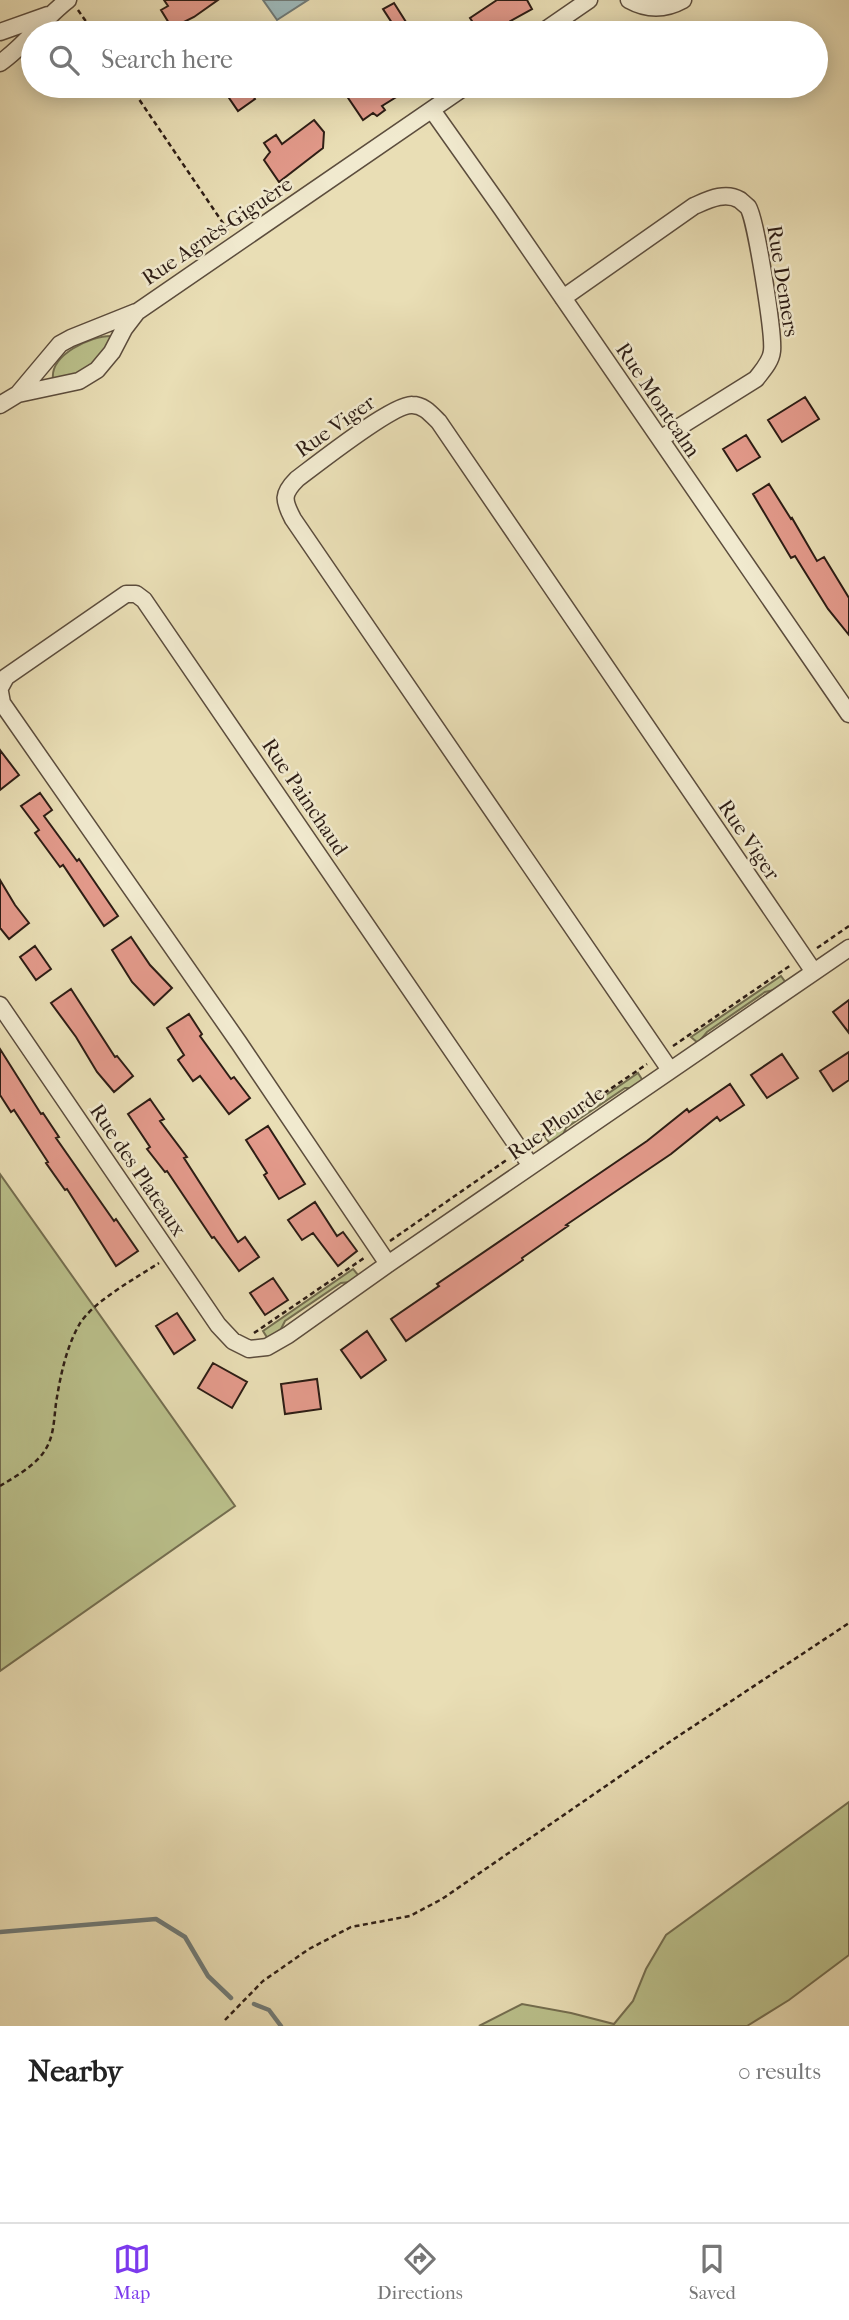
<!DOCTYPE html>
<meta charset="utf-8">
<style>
body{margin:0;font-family:"IM FELL French Canon",serif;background:#f2f2f2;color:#222}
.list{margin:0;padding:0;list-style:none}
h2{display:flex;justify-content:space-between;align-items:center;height:91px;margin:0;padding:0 28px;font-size:30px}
h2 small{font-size:23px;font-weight:400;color:#767676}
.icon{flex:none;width:38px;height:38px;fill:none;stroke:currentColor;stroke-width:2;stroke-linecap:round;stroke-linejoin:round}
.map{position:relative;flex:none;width:849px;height:2026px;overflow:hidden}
.search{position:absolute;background:#fff;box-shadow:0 4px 18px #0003;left:21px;right:21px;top:21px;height:77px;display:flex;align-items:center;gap:18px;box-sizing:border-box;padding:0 24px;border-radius:38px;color:#767676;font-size:26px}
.sheet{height:196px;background:#fff}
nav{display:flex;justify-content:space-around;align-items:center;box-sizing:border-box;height:98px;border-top:2px solid #e0e0e0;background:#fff;font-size:19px;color:#767676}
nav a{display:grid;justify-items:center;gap:4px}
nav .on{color:#7c3aed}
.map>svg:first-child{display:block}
</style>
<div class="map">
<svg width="849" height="2026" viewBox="0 0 849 2026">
<rect width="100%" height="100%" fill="#e9deb5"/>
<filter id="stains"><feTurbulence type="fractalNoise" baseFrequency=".00286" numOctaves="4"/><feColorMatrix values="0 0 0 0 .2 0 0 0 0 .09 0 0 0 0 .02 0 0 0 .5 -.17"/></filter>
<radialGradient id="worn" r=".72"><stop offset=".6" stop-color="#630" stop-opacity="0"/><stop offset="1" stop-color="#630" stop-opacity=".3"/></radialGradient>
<path fill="#bac08b" stroke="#746e50" stroke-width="2" d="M111,336L114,337L87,372L53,379C50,355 90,336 111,336Z
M781,976L786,983L774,990L765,992L707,1032L698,1043L691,1037Z
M638,1073L643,1081L632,1088H625L566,1128L562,1137L551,1145L545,1137Z
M0,1174L235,1506L0,1671Z
M353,1269L359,1276L350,1282L341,1283L285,1321L281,1329L268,1339L263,1331Z
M849,1802V1955L789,2000L747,2026H479L522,2004L571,2013L614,2024L633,2001L646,1969L666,1935Z"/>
<path fill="#9db9ba" stroke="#707b78" stroke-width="2" d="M263,0H308L277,20Z"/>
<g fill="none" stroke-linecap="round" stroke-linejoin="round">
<path stroke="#707b78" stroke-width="4.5" d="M0,1932L156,1919L185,1937L208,1976L231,1998
M254,2004L269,2010L281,2026"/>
</g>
<path fill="#e39a8b" stroke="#2d1d15" stroke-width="2" d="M164,0H218L194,17L172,28L161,10L168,6Z
M497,0H527L532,9L507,23L509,26L498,33H480L470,18Z
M394,3L406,22L396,29L383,9Z
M235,86H246L255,99L238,111L225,92Z
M340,86H414L382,106L385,110L377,116L373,113L363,120Z
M314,120L324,132L323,148L279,182L264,160L270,152L264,143L276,135L282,144Z
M805,397L819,419L782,442L768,420Z
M746,435L760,457L737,471L723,449Z
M769,484L791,519L792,518L817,561L824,557L849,598V635L828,609L795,556L791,558L753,494Z
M0,750L19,775L0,790Z
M40,793L52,810L44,816L77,861L79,859L118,916L104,926L63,865L60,867L35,833L39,830L21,806Z
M0,880L15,905L29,923L9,939L0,928Z
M131,937L150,965L172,988L154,1005L132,982L112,950Z
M35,946L51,969L36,980L20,957Z
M71,989L115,1057L117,1056L133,1076L114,1092L97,1072L76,1037L51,1003Z
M849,1000V1033L833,1012Z
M189,1014L202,1034L200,1036L231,1079L234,1077L250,1098L229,1114L200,1076L193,1081L178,1060L184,1055L167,1028Z
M0,1049L41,1114L43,1113L59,1137L56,1138L114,1221L116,1219L138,1251L116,1266L67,1189L65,1190L46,1163L48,1162L14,1110L11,1112L0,1095Z
M849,1052V1080L833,1091L820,1071Z
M782,1054L798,1078L767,1098L751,1075Z
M730,1084L744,1105L720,1121L717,1117L671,1154L566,1225L568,1226L522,1258L523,1260L406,1341L391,1319L439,1286L437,1284L647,1141L687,1109L689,1112Z
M150,1099L164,1119L160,1121L187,1157L184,1158L238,1242L245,1237L259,1257L239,1271L214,1237L212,1238L167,1171L165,1172L147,1149L150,1147L128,1114Z
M268,1126L305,1184L279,1199L264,1175L267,1173L246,1140Z
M315,1202L337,1236L343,1232L357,1251L338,1266L313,1233L302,1240L288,1220Z
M273,1278L288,1300L265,1315L250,1293Z
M177,1313L195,1340L174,1354L156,1326Z
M367,1331L386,1360L361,1378L341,1350Z
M213,1363L247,1382L232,1408L198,1388Z
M317,1379L321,1409L285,1414L281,1384Z"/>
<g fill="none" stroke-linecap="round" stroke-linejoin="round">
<g stroke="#5c4d3d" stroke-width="19">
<path id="street" d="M629,0C647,10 665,10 683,0
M0,32L48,15
M541,33L589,0
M0,63C26,45 43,19 68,0
M432,110L502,209L849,714
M563,298L694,206C708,200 725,191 740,200C741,201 748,207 748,207C756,219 774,335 772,351C771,362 762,371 756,379L660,439
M18,394L60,344L71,338L136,312
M0,405L18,394L79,381L97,370L112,352L124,329L137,312L466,86
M0,688L6,677L126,594H136L144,600L531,1166
M0,692L2,703L239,1043L388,1264
M0,1005L218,1325L233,1341L249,1349L267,1347L288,1335L388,1264L849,948
M670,1070L293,519C283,500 282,494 297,479C317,464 393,404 412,405C424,405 431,414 439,422L814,972"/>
</g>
<path stroke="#2d1d15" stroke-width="2.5" stroke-dasharray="5 3.5" stroke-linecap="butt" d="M78,10L94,33
M130,86L229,232
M817,948L849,926
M673,1046L791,965
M534,1141L647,1064
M390,1241L508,1159
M254,1333L364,1258
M0,1486C13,1478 29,1469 39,1458C56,1440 53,1419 57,1397C61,1373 67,1346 79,1325C92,1302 136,1278 159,1263
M225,2020L263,1981L309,1949L351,1927L410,1916L442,1899L674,1739L849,1623"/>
<use href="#street" stroke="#f1eacf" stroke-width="16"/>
</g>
<g text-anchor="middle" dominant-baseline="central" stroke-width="5" stroke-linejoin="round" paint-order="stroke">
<g font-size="21" fill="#2d1d15" stroke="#f1eacf">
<text transform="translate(217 231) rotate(-34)">Rue Agnès-Giguère</text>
<text transform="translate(783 281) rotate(81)">Rue Demers</text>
<text transform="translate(658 400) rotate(56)">Rue Montcalm</text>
<text transform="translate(335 426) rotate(-35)">Rue Viger</text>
<text transform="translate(305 797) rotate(56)">Rue Painchaud</text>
<text transform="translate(749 840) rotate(56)">Rue Viger</text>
<text transform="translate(556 1123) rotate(-35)">Rue Plourde</text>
<text transform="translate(138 1170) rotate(56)">Rue des Plateaux</text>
</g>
</g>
<rect width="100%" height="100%" filter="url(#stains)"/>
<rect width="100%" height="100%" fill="url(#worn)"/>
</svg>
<div class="search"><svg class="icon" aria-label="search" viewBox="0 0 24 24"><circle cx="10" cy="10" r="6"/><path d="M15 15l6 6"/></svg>Search here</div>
</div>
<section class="sheet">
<h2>Nearby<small>0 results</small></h2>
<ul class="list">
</ul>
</section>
<nav>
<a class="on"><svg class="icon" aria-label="map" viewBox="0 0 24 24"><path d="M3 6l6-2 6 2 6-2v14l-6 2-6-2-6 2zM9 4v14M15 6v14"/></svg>Map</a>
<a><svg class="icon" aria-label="directions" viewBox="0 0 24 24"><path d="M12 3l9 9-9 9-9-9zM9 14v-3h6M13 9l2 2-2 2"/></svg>Directions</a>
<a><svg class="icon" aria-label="saved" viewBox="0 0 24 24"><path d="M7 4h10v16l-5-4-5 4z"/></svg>Saved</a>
</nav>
